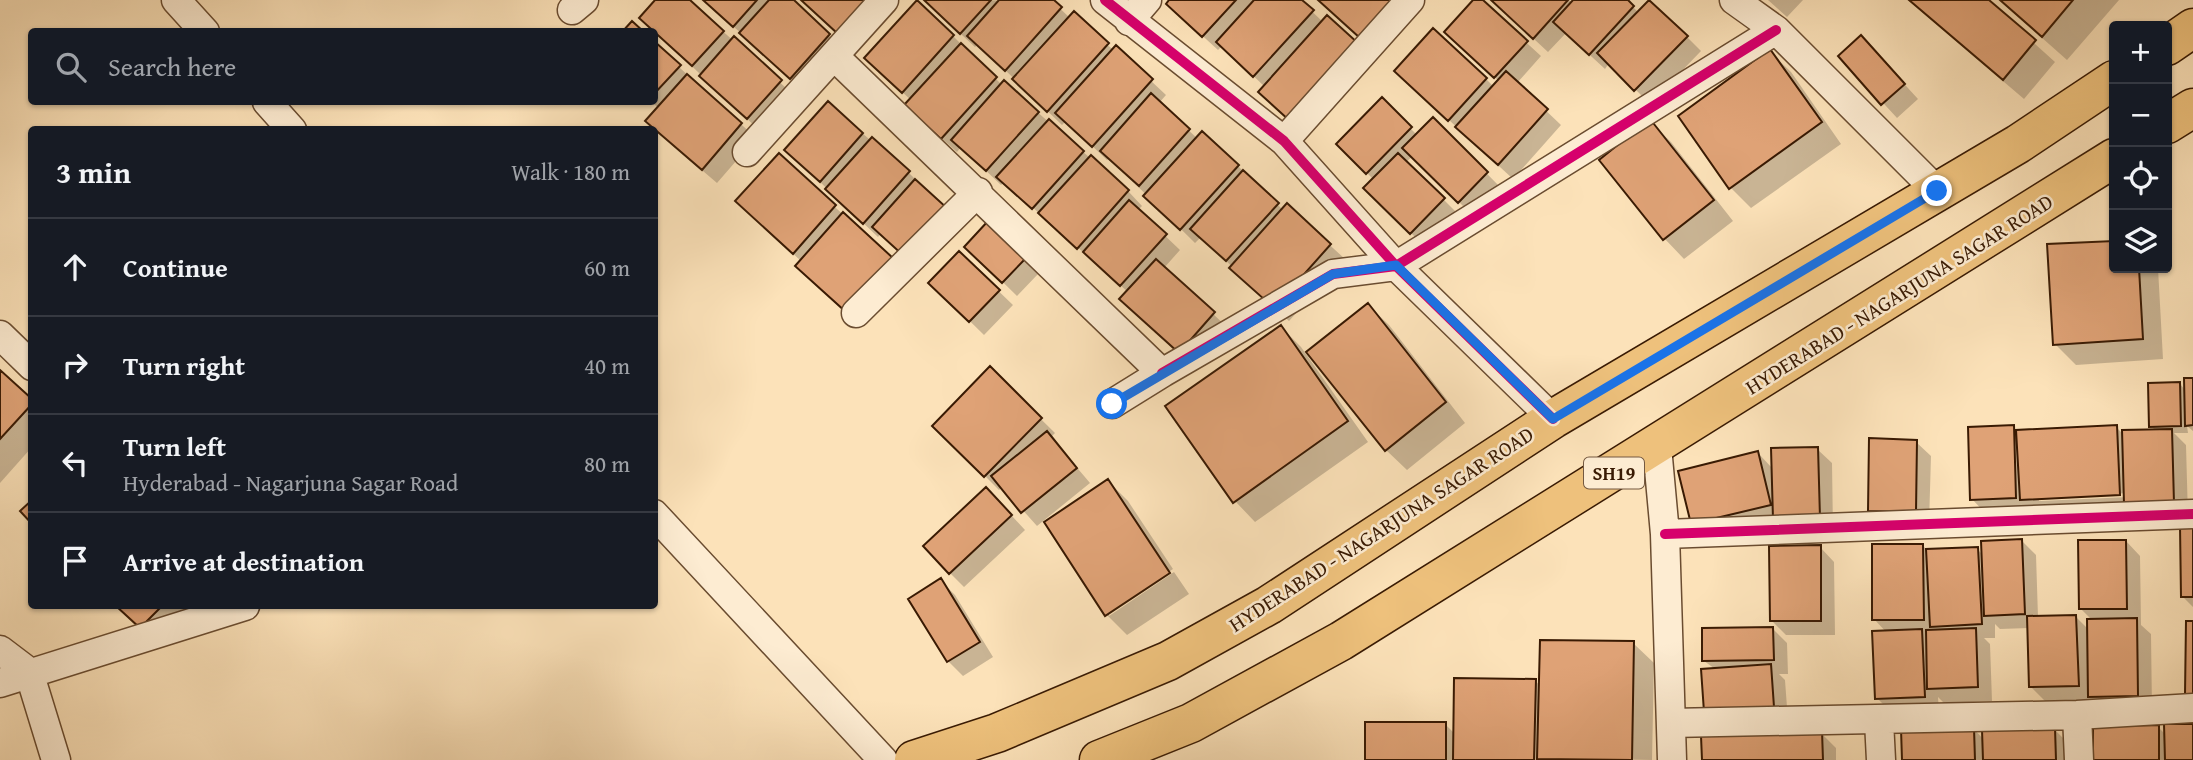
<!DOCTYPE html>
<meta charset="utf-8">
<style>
body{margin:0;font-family:"Gentium Book Plus",serif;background:#242831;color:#f1f3f6}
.controls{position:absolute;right:21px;top:21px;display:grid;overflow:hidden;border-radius:7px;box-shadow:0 2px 5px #0004}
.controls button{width:63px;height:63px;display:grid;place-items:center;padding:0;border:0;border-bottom:2px solid #363941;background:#171b24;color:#f1f3f6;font:35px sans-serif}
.stop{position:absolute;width:21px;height:21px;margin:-16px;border:5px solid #1a73e8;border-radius:50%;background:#fff}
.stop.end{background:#1a73e8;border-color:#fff;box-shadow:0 2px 7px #0008}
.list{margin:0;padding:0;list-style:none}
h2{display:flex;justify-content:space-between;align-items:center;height:91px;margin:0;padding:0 28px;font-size:30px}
h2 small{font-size:23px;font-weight:400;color:#9ea1a6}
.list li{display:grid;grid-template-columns:46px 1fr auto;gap:21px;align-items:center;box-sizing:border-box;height:98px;padding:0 28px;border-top:2px solid #363941}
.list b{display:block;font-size:26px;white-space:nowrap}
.list p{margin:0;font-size:23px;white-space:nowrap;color:#9ea1a6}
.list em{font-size:23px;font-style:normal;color:#9ea1a6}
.icon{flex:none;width:38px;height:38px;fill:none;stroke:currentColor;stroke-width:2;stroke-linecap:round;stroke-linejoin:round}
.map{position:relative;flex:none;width:2193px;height:760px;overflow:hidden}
.search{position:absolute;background:#171b24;box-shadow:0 2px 5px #0004;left:28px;top:28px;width:630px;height:77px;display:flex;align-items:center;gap:18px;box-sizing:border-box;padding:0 24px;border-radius:7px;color:#9ea1a6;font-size:26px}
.panel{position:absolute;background:#171b24;box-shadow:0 2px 5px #0004;left:28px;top:126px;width:630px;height:483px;border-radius:7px}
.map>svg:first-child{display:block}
</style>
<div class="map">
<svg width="2193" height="760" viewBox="0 0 2193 760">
<rect width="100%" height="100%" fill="#fce2b9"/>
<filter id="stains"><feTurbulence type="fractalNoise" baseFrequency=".00286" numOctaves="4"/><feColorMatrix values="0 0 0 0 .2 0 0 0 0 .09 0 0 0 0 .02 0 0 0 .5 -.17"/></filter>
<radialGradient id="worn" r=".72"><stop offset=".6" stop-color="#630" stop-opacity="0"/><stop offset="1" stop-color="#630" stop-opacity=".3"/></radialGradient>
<path fill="#0003" fill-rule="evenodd" d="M657,0H688L795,96L762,133L656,32Z
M704,0H791L843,49L806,92Z
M1051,0L1070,18L1114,50L1116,48L1166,95L1159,103L1198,139L1238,166L1283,210L1287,206L1345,259L1289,321L1201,237L1195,243L1109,158L1107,160L1066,121L1062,125L978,44L975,47L925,1Z
M1172,0H1300L1323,22L1265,87L1222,46L1218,50L1183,18Z
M1476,0H1480L1541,56L1517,83L1561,125L1513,179L1411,85L1486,79L1494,87L1499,81L1461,47Z
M1492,0H1569L1572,3L1575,0H1626L1639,13L1651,1L1701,51L1650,104L1609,63L1605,69L1566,33L1548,52Z
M1768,0H1803L1787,17Z
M1908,0H1986L2055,62L2024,99Z
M1999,0H2119L2067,60Z
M953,36L1002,85L1004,83L1128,191L1142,206L1138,210L1180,250L1164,268L1228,328L1194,366L1128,292L1004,182L1001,185L961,147L957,152L921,120L911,100L881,73Z
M654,44L756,138L717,183L662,136L659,108L651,102H654Z
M1770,52L1791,72L1841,144L1751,208L1730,187Z
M1875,52L1918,99L1897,118L1840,56Z
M1382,100L1417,135L1433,119L1501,188L1473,216L1413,156L1406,162L1458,214L1425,247L1366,188L1374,180L1338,144Z
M828,104L909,173L961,225L920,270L881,233L878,237L801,164Z
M1650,122L1671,142L1733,221L1684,259L1664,238Z
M779,155L908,275L862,326L811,280L801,261L752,216Z
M988,224L1039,273L1017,296L967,247Z
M2114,242V268H2158L2163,359L2076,365L2055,344L2049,246Z
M959,253L1013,305L984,335L931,283Z
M1368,305L1389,325L1465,423L1407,470L1386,450Z
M1281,327L1301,347L1368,442L1255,522L1235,501Z
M990,369L1055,433L1051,437L1090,483L1037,526L1002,487L999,490L935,426Z
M0,373L32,401V447L0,483Z
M2193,380V431L2187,426L2188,433H2174L2186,445L2188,517L1986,514L1972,499L2013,427L2018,432L2116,427L2121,432L2156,431L2151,426L2180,384L2186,391ZM2129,493V497L2039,501V498Z
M1916,442L1931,456L1929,525H1884L1870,510Z
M1817,449L1832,463L1833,531L1707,537L1680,472L1758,453L1773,469Z
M1108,481L1128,501L1173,569L1109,612V616L1174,572L1189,594L1127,635L1107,615L1046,522Z
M1001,504L1025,530L964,587L950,573Z
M2193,527V607L2183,597Z
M2022,541L2036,555L2038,617L2075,616L2089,630L2093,621L2081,609L2126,541L2140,556L2141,625L2151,634L2152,710L2104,711L2093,700L2045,701L2031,687L2029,628L2000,629L1995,624V638H1984L1990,644L1992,701L1944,703L1938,697L1939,711L1892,713L1877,698L1887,633L1874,619L1923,546L1928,551L1977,549L1983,555Z
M1820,547L1834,562L1835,635H1786L1771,620Z
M941,581L955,595L993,657L963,676L948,661Z
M118,606H181L185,610L155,641Z
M1773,629L1787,643L1788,674H1779L1785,680L1788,721L1704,661Z
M1633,643L1654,663L1652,760L1557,758V760H1366L1445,724L1455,734L1535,680L1540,686Z
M2193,725V760H2095L2158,727L2166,735Z
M1974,729L1984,740L2055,730L2069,744L2070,760H1903Z
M1821,733L1836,748V760H1704Z"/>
<path fill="#dfa276" stroke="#391a03" stroke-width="2" d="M655,0H690L724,31L692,66L639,18Z
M703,0H757L733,27Z
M769,0H794L830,34L790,79L739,33Z
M801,0H867L837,33Z
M917,0L954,35L902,93L864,58Z
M924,0H991L960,34Z
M999,0H1054L1062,7L1005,71L967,36Z
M1169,0H1236L1202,37L1166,4Z
M1254,0H1302L1314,10L1253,77L1216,42Z
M1318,0H1394L1360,38Z
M1473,0H1483L1528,41L1494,78L1444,32Z
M1491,0H1568L1533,39Z
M1573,0H1628L1634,6L1589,55L1553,22Z
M1649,0L1688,36L1634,91L1597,53Z
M1909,0H1989L2036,40L2003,80Z
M2000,0H2073L2042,37Z
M1074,11L1109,43L1047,112L1012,79Z
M1327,15L1359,44L1290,121L1258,92Z
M632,21L644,32H622Z
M1433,28L1487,78L1448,121L1394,71Z
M1861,35L1905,84L1881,105L1838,56Z
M734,36L782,80L747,119L699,76Z
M654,41L681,65L654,94Z
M961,43L997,77L941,139L904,105Z
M1116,45L1153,79L1092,147L1055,113Z
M1770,49L1822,122L1729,189L1678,116Z
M1506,71L1548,109L1498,165L1455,127Z
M687,74L742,123L702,170L645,121Z
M1004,80L1039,112L986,171L951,140Z
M1151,93L1190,129L1139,186L1100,151Z
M1382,97L1412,127L1366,174L1336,144Z
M828,101L863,133L820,182L784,150Z
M1433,117L1488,172L1458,203L1402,148Z
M1049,119L1084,151L1032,209L996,177Z
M1650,119L1714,200L1663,240L1599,160Z
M1202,131L1239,165L1180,230L1143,196Z
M872,137L910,171L863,224L825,189Z
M779,153L836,205L793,254L735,201Z
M1398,153L1445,198L1410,234L1363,188Z
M1091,155L1129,190L1077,249L1038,213Z
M1243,170L1279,203L1226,261L1190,229Z
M915,179L948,209L905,257L872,227Z
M1129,200L1167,234L1120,286L1083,252Z
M1287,203L1331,244L1274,308L1229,268Z
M843,212L894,259L846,312L795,266Z
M988,221L1026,258L1002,283L964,247Z
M2114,241V268H2139L2143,339L2053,345L2047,244Z
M959,251L1000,290L969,322L928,283Z
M1156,259L1215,312L1179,353L1119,299Z
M1368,303L1446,402L1385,451L1306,352Z
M1281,325L1348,421L1233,503L1165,406Z
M990,366L1042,418L984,477L932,426Z
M0,370L32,399V404L0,439Z
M2184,378H2193V425L2185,426Z
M2180,382L2181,426L2149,427L2148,383Z
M2014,425L2016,498L1970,500L1968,427Z
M2117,425L2120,495L2020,500L2016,430Z
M2172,429L2174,503L2124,504L2122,430Z
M1047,431L1077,468L1021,513L991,476Z
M1869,438L1917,440L1916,512L1868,511Z
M1818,447L1820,518L1773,519L1771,448Z
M1758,451L1771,505L1691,524L1678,471Z
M1108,479L1170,573L1105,616L1044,522Z
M986,487L1012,515L949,574L923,546Z
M32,500V524L20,511Z
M2193,525V597H2181L2180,526Z
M2022,539L2025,614L1984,616L1981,541Z
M2078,540H2126L2127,609H2079Z
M1872,544H1923L1924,620H1872Z
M1821,545V621H1770L1769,546Z
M1978,547L1982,624L1930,627L1926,549Z
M941,578L980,642L947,662L908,599Z
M116,606H162L140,628Z
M2076,615L2079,686L2029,687L2027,616Z
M2137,618L2138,696L2088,697L2087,619Z
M2186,621H2193V694H2185Z
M1773,627L1774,660L1702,661V628Z
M1976,628L1978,687L1927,689L1926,630Z
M1922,629L1925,697L1875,699L1872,631Z
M1540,640L1634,641L1632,760L1537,759Z
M1771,664L1774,707L1704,712L1701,669Z
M1454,678L1536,679L1534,760H1453Z
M1365,722H1446V760H1365Z
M2164,724H2193V760H2165Z
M2159,725V760H2093V726Z
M1974,728L1975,760H1902L1901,729Z
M2055,728L2056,760H1983L1982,730Z
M1822,731L1823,760H1702L1701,736Z"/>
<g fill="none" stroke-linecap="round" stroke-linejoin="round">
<g stroke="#6a4c30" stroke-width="31">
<path id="street" d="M176,0L205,32
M1105,0L1284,141L1396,266L1553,419
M1734,0L1776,30L1937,191
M572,10L584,0
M1129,21L1147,0
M834,56L1162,373L1112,404
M267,102L292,130
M1284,141L1410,0
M747,152L884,0
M856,313L978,192
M0,335L32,366
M1162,373L1333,274L1396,266L1776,30
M1657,447L1665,534L1672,760
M654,514L883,760
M1665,534L2193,514
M0,650L29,672L56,760
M0,683L245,606
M2077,715L2079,760
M1879,721L1881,760
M1671,723L2077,715L2193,708"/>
</g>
<g stroke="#391a03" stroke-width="41">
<path id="primary" d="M2167,46L2193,28
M2167,124L2193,108
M914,760L997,733L1168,661L1269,605L1553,419L2018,144L2114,80
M1099,760L1191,723L1341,641L2114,158"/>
</g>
<use href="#street" stroke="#fdecd2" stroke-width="28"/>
<use href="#primary" stroke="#eec17c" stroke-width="38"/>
<g stroke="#fdecd2" stroke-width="15">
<path id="cycleway" d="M1105,0L1284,141L1396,266L1553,419
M1162,373L1333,274L1396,266L1776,30
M1665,534L2193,514"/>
</g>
<use href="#cycleway" stroke="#d6006c" stroke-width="10"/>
</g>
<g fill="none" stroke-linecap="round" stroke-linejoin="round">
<path stroke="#1a73e8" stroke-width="9" d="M1112,404L1333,274L1396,265L1553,419L1937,191"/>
</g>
<g text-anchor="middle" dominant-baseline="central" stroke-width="5" stroke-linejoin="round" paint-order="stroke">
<rect fill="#fdecd2" stroke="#745941" stroke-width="2" x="1584" y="457.5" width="60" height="31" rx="5"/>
<g font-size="19" font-weight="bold" fill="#391a03">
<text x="1614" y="473">SH19</text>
</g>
<g font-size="21" fill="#391a03" stroke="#fdecd2">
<text transform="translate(1899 294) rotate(-32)">HYDERABAD - NAGARJUNA SAGAR ROAD</text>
<text transform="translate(1381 529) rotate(-33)">HYDERABAD - NAGARJUNA SAGAR ROAD</text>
</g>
</g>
<rect width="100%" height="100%" filter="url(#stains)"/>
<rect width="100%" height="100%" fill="url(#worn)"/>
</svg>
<div class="controls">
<button>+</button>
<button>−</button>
<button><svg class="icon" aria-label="locate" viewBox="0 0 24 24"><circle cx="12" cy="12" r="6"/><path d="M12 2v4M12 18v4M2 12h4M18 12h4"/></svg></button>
<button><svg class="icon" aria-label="layers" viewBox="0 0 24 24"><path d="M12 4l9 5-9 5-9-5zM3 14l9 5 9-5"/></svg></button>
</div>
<div class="stop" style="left:1112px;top:404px"></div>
<div class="stop end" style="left:1937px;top:191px"></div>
<div class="search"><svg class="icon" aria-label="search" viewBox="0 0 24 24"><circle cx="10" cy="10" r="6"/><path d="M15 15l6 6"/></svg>Search here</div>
<section class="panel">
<h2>3 min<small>Walk · 180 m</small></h2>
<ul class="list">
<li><svg class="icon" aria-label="ahead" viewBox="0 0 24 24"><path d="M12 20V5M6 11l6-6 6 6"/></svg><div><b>Continue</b></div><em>60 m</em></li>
<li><svg class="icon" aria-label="right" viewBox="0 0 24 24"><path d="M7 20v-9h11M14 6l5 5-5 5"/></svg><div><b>Turn right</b></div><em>40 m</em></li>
<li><svg class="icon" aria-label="left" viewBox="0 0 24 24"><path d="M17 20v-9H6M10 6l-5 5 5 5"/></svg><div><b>Turn left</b><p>Hyderabad - Nagarjuna Sagar Road</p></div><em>80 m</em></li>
<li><svg class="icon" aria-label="arrive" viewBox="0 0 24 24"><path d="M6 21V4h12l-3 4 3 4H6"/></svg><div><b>Arrive at destination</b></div></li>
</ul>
</section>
</div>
